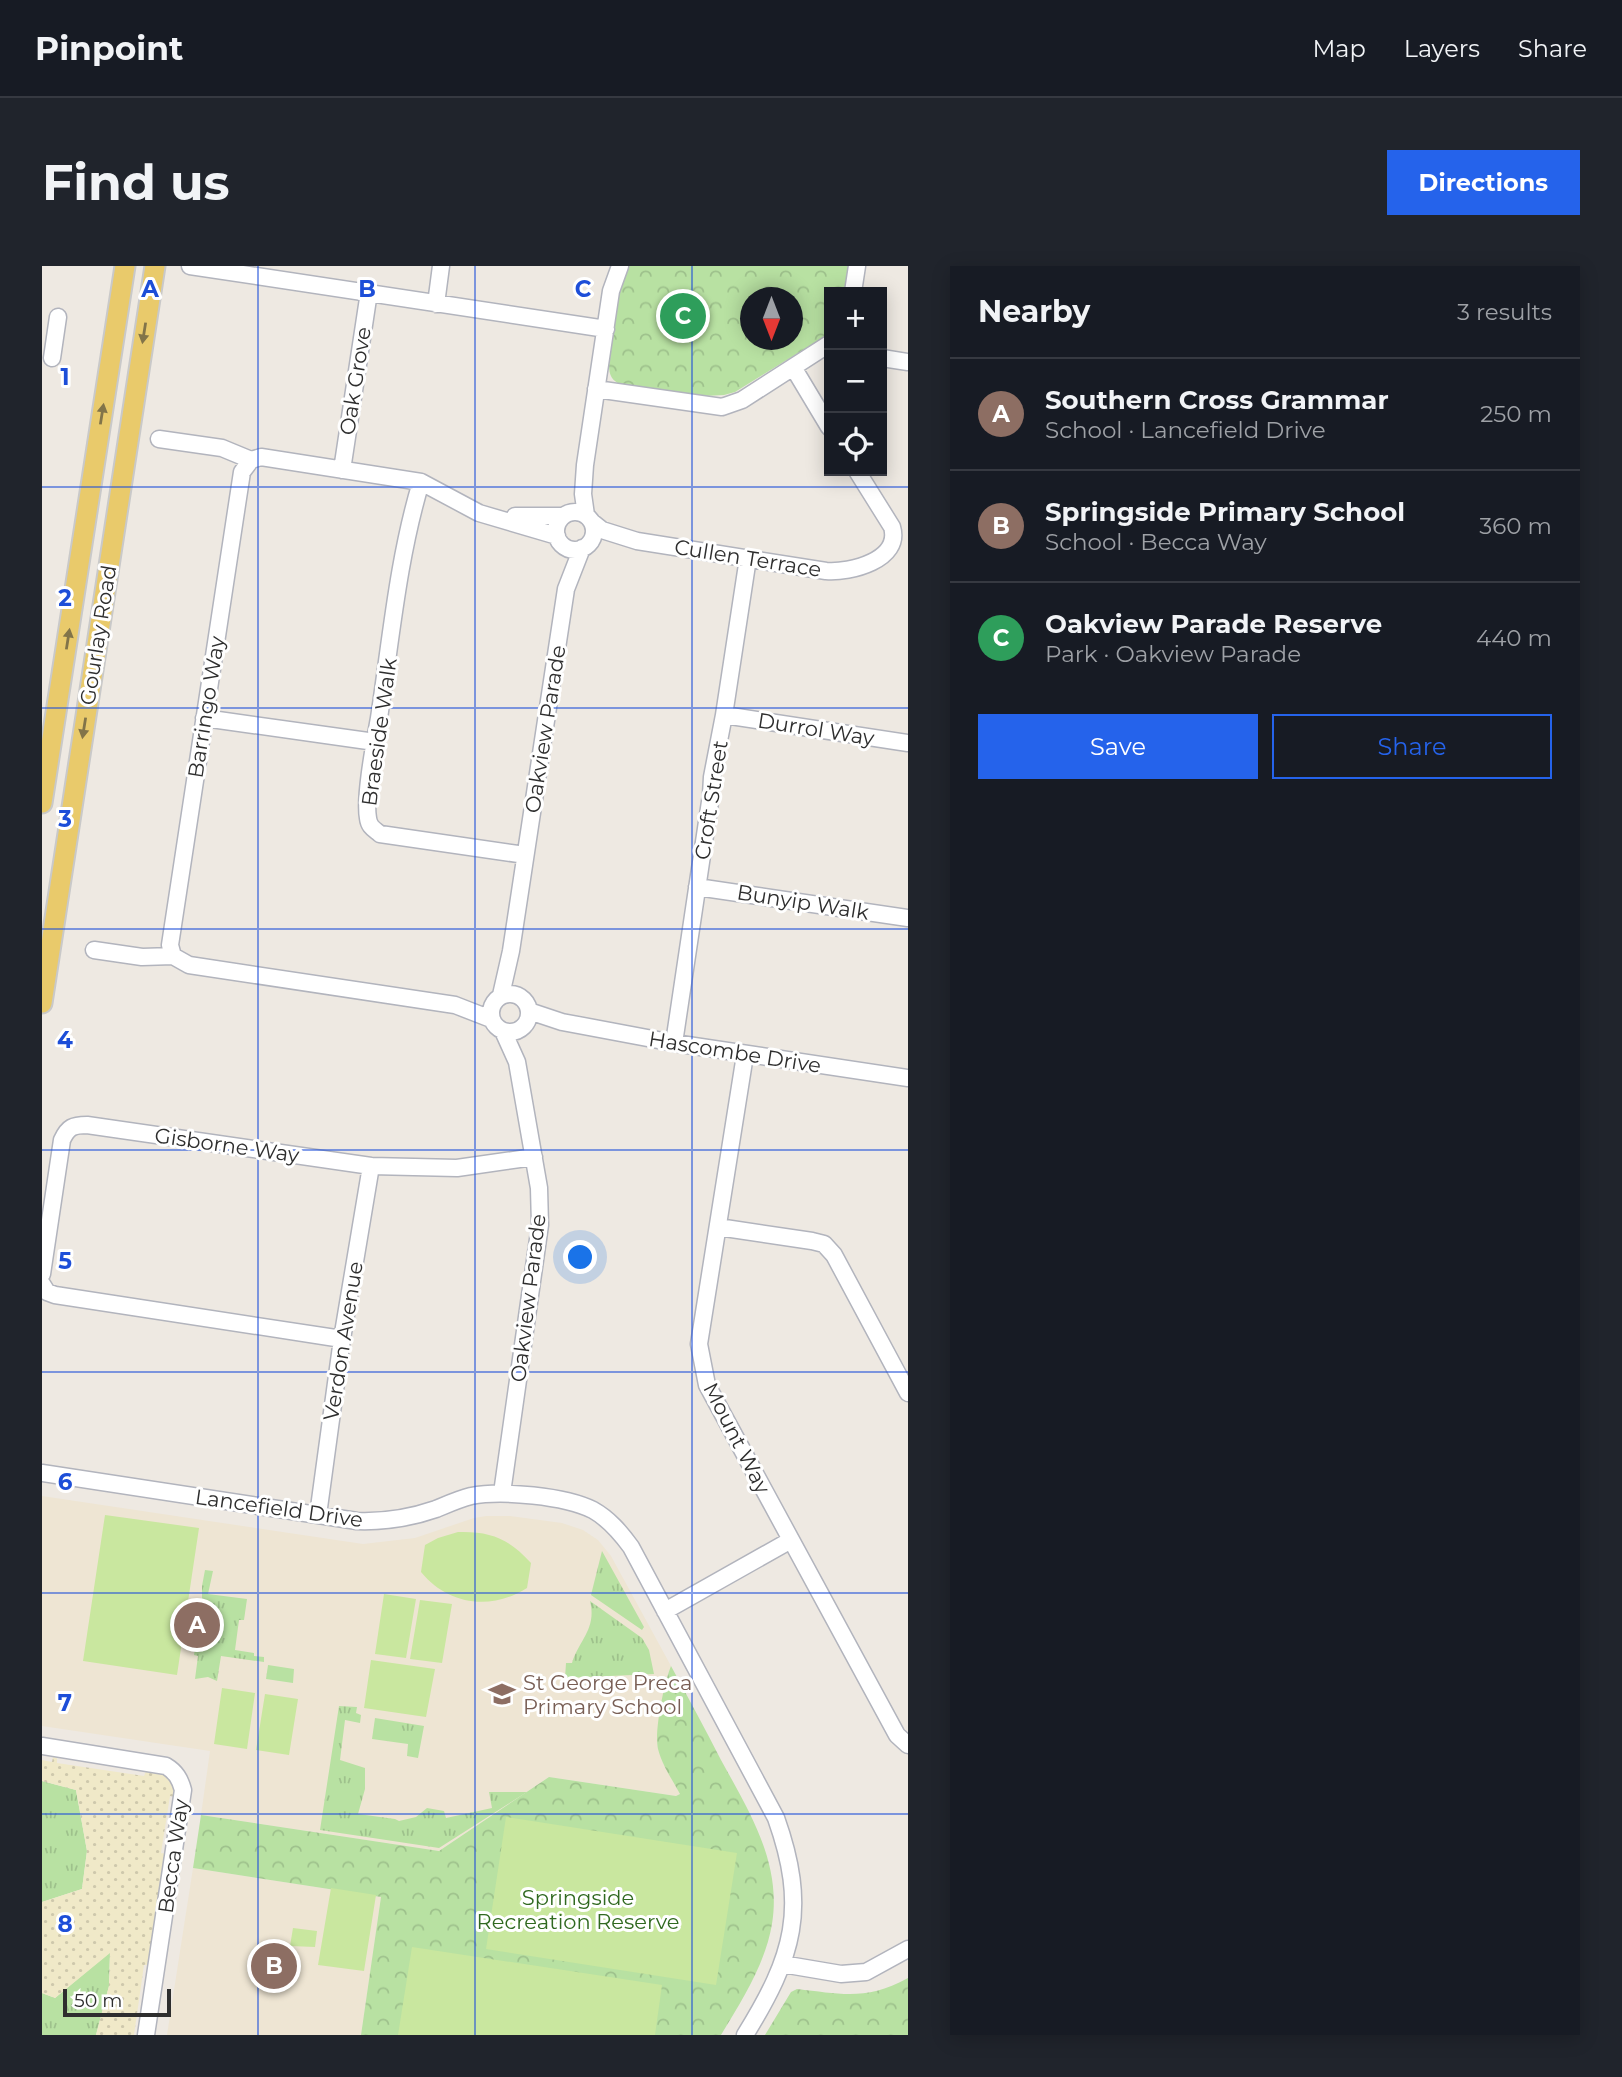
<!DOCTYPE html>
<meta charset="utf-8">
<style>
body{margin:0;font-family:Montserrat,sans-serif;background:#20242c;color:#f1f3f6}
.controls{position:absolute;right:21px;top:21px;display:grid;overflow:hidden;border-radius:0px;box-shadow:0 4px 18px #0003}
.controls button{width:63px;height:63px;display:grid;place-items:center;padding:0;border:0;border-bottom:2px solid #363941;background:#171b24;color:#f1f3f6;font:35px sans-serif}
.compass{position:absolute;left:698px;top:21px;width:63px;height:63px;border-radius:50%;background:#171b24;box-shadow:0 4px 18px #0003;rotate:180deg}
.scale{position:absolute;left:21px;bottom:18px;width:108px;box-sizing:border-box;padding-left:7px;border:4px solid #2e2e2e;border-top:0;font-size:19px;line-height:24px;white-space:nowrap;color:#2e2e2e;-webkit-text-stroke:5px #fff;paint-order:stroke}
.you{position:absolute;left:539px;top:992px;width:24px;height:24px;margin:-18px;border:5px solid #fff;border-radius:50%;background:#1a73e8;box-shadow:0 0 0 10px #1a73e833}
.badge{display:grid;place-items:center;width:46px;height:46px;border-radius:50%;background:#2563eb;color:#fff;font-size:23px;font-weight:700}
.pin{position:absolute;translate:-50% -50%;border:4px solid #fff;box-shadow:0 2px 7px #0006}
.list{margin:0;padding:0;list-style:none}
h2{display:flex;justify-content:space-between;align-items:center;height:91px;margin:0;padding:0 28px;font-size:30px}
h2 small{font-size:23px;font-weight:400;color:#9ea1a6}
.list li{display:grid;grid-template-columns:46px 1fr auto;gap:21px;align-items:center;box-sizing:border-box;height:112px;padding:0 28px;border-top:2px solid #363941}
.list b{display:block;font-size:26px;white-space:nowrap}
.list p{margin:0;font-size:23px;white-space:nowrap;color:#9ea1a6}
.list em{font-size:23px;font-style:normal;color:#9ea1a6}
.actions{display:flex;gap:14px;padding:21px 28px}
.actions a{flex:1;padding:16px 0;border:2px solid #2563eb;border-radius:0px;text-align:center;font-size:24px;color:#2563eb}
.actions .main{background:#2563eb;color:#fff}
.icon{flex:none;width:38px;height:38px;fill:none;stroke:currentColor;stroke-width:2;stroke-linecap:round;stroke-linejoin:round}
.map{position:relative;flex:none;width:866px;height:1769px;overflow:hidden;border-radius:0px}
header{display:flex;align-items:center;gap:42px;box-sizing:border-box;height:98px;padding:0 35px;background:#171b24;border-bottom:2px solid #363941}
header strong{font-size:33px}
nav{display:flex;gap:38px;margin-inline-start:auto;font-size:24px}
.intro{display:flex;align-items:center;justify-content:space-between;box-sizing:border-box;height:168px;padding:0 42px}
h1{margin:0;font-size:49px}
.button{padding:18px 32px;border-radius:0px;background:#2563eb;color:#fff;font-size:24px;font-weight:700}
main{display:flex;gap:42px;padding:0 42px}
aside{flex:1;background:#171b24;border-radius:0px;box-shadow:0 4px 18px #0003}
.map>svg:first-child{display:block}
</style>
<header>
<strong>Pinpoint</strong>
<nav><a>Map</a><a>Layers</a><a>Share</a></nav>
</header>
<div class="intro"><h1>Find us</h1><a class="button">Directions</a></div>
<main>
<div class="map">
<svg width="866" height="1769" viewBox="0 0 866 1769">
<defs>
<pattern id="grass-tufts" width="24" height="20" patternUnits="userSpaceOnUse" patternTransform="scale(1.75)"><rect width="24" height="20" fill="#b8e1a2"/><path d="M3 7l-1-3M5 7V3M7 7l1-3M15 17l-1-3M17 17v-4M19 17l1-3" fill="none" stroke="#9ec18c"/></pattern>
<pattern id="sand-dots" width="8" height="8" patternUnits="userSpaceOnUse" patternTransform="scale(1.75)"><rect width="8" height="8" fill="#f0e9c8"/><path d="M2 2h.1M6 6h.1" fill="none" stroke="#cec8ac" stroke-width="1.8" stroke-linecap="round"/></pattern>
<pattern id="park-crowns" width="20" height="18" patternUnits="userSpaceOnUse" patternTransform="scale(1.75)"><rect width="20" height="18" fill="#b8e1a2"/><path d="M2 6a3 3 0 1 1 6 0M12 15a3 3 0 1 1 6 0" fill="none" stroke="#9ec18c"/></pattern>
</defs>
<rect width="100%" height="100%" fill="#eee9e2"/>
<path fill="#eee5d3" d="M0,1230L321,1278L373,1272L432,1252L444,1250H468L520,1257L541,1264L556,1274L569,1290L629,1400L623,1416L615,1479L620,1495L638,1528L634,1530L507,1511L397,1585L159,1549L168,1485L0,1460Z
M151,1602L339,1631L319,1769H125Z"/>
<path fill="url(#grass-tufts)" d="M560,1285L602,1361L600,1364L549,1329Z
M163,1304L171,1305L166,1328L205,1333L202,1354H197L193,1384L212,1387V1390L222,1391V1396L179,1390L175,1415L166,1411L153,1413L156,1390L152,1389L160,1338V1320Z
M548,1335L600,1372L607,1384L612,1408L523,1412L524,1397H530C537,1374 555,1363 548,1335Z
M226,1399L252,1403L251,1417L224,1413Z
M297,1440L315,1441L314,1447L319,1449L318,1457L303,1454L298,1494L323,1502V1523L316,1548L353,1553L357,1555L374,1551L385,1542L402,1545L404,1552L450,1542L447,1526H485L397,1582L278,1564Z
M333,1452L382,1460L376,1492L365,1490L366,1478L330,1473Z
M0,1515L34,1524L45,1585L40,1623L0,1636Z
M68,1686L67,1720L54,1769H0V1727L13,1732Z"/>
<path fill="url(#sand-dots)" d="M11,1491L15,1492V1497L102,1510L104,1505L126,1510L134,1525L133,1531L128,1530L119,1587L124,1588L107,1699H102L92,1769H54L67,1720L68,1687L13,1732L0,1727V1636L40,1623L45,1585L34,1524L0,1515V1494L10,1496Z"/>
<path fill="url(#park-crowns)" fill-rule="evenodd" d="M585,0H808L804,26H787V68L693,126L682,129L662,130L579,119C570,114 567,110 567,99L577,17ZM708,32H750V74H708Z
M629,1400C646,1431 663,1463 679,1494C707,1545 740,1597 730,1658C723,1699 700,1734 679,1769H319L339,1631L151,1602L159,1549L397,1585L507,1511L634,1530L638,1528C630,1513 620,1499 616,1483C612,1466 622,1417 629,1400Z
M866,1712V1769H723L749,1726L755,1723C800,1728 824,1735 866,1712Z"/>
<path fill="#c9e79f" d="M63,1249L157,1262L135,1409L41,1395Z
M416,1266C449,1265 467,1273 489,1297L485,1322C449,1345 406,1339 379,1306L383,1279L396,1272Z
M342,1328L374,1333L364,1392L333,1388Z
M378,1334L410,1338L400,1397L368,1393Z
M329,1394L393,1403L384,1451L322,1442Z
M180,1422L213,1427L205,1483L172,1478Z
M223,1428L256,1433L247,1489L214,1484Z
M464,1551L695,1587L674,1719L444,1683Z
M289,1622L334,1629L322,1705L276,1699Z
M251,1662L275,1665L273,1681L248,1680Z
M370,1681L620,1719L613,1769H356Z"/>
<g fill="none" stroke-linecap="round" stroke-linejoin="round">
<g stroke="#b2b4bd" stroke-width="19">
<path id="minor" d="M148,0L564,63
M811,26L815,0
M394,38L399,0
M10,92L16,51
M840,92L866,96
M751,101L787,161
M554,123L680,141L700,134L787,78
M117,173L180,182L209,194
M300,204L327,26
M379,216C356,292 349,373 337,452C333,475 322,531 326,552C327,561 332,563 338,568L483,589
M514 265a19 19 0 1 1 38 0a19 19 0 1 1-38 0Z
M544,249L541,228L543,199L569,25L578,0
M473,250H520
M550,256L560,264L595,275L784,305C808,307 860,294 850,261L815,205
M682,449L866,477
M162,452L333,476
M655,621L866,652
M52,684L100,691L131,690
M449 747a19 19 0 1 1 38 0a19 19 0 1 1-38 0Z
M459,729L469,685L524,323L540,282
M487,745L520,756L632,777L866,812
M449,753L413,739L147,699L131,690L128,679L200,206L209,194L219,191L379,216L437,247L515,270
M632,777L669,529L670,511L682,449L706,292
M703,789L657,1078L665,1119L855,1469L866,1479
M676,961L770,975L782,978L792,989L866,1127
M0,1008L20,874C26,861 31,859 45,859L329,900L415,902L492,891
M0,1018L5,1026L13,1029L300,1073
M0,1207L315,1255C343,1256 368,1252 394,1243C406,1238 417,1233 429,1230C460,1224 523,1230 551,1244C567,1253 578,1266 589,1281L734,1552C766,1642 752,1690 703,1769
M460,1227L498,959L497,922L475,796L461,765
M276,1249L300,1073L329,900
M623,1345L749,1274
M0,1480L124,1500C134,1506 138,1513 141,1524L104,1769
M740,1698L799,1708L824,1706L866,1683"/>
</g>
<g stroke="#c9c9c9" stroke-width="23">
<path id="major" d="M0,537L83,0
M0,737L113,0"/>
</g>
<use href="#minor" stroke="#fff" stroke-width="16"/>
<use href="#major" stroke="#e9ca6b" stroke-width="19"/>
</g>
<defs><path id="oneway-solid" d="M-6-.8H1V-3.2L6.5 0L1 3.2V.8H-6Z" transform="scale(1.75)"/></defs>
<g fill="#827449">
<use href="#oneway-solid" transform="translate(102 67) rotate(99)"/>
<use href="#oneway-solid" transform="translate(60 148) rotate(-81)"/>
<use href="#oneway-solid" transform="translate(26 373) rotate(-81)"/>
<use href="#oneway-solid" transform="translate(42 462) rotate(99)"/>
</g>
<path fill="none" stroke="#1d4ed8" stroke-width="2" stroke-opacity="0.55" d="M216,0V1769M433,0V1769M650,0V1769M0,221H866M0,442H866M0,663H866M0,884H866M0,1106H866M0,1327H866M0,1548H866"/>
<defs>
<g id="school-bare" transform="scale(2.1)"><path d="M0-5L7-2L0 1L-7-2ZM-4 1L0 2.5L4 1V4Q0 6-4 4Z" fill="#8d6e63" stroke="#fff" stroke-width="2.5" paint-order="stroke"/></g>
</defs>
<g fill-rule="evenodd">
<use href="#school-bare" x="460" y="1428"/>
</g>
<g text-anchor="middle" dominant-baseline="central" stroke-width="6" stroke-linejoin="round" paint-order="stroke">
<g font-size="21" fill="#2e2e2e" stroke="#fff">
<text transform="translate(313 115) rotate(-81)">Oak Grove</text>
<text transform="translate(706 292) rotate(9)">Cullen Terrace</text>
<text transform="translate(56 369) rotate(-81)">Gourlay Road</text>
<text transform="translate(164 441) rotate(-81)">Barringo Way</text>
<text transform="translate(503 463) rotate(-81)">Oakview Parade</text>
<text transform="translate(774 463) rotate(9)">Durrol Way</text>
<text transform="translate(337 466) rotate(-82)">Braeside Walk</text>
<text transform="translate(669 534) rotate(-81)">Croft Street</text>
<text transform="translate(761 636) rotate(9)">Bunyip Walk</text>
<text transform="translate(693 786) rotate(9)">Hascombe Drive</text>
<text transform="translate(185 879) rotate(8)">Gisborne Way</text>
<text transform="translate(486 1032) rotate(-83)">Oakview Parade</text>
<text transform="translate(301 1075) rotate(-81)">Verdon Avenue</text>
<text transform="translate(695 1172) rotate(63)">Mount Way</text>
<text transform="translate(237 1242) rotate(8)">Lancefield Drive</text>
<text transform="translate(131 1590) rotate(-82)">Becca Way</text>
</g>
<g font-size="21" fill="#785e54" stroke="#fff" text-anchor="start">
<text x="481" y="1416">St George Preca<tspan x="481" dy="24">Primary School</tspan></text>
</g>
<g font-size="21" fill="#306920" stroke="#fff">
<text x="536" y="1631">Springside<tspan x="536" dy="24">Recreation Reserve</tspan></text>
</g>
</g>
<g font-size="23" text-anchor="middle" font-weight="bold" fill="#1d4ed8" stroke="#fff" stroke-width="6" stroke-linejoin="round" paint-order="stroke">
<text x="108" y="31">A</text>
<text x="325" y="31">B</text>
<text x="541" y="31">C</text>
<text x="23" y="119">1</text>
<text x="23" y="340">2</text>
<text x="23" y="561">3</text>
<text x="23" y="782">4</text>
<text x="23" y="1003">5</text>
<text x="23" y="1224">6</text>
<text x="23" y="1445">7</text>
<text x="23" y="1666">8</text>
</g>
</svg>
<div class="controls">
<button>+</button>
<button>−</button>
<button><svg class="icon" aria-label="locate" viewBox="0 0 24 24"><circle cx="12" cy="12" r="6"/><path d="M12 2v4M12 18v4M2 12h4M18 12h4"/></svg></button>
</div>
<svg class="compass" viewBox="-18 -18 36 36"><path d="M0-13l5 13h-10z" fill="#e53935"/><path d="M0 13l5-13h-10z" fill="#9ea1a6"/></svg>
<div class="scale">50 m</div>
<div class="you"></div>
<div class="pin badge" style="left:155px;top:1359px;background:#8d6e63">A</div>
<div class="pin badge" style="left:232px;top:1700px;background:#8d6e63">B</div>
<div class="pin badge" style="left:641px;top:50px;background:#2e9e5b">C</div>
</div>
<aside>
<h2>Nearby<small>3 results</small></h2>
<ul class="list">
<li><span class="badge" style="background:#8d6e63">A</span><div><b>Southern Cross Grammar</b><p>School · Lancefield Drive</p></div><em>250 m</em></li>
<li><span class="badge" style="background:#8d6e63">B</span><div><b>Springside Primary School</b><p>School · Becca Way</p></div><em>360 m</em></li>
<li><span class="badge" style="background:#2e9e5b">C</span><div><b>Oakview Parade Reserve</b><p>Park · Oakview Parade</p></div><em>440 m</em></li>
</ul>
<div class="actions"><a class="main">Save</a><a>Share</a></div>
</aside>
</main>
